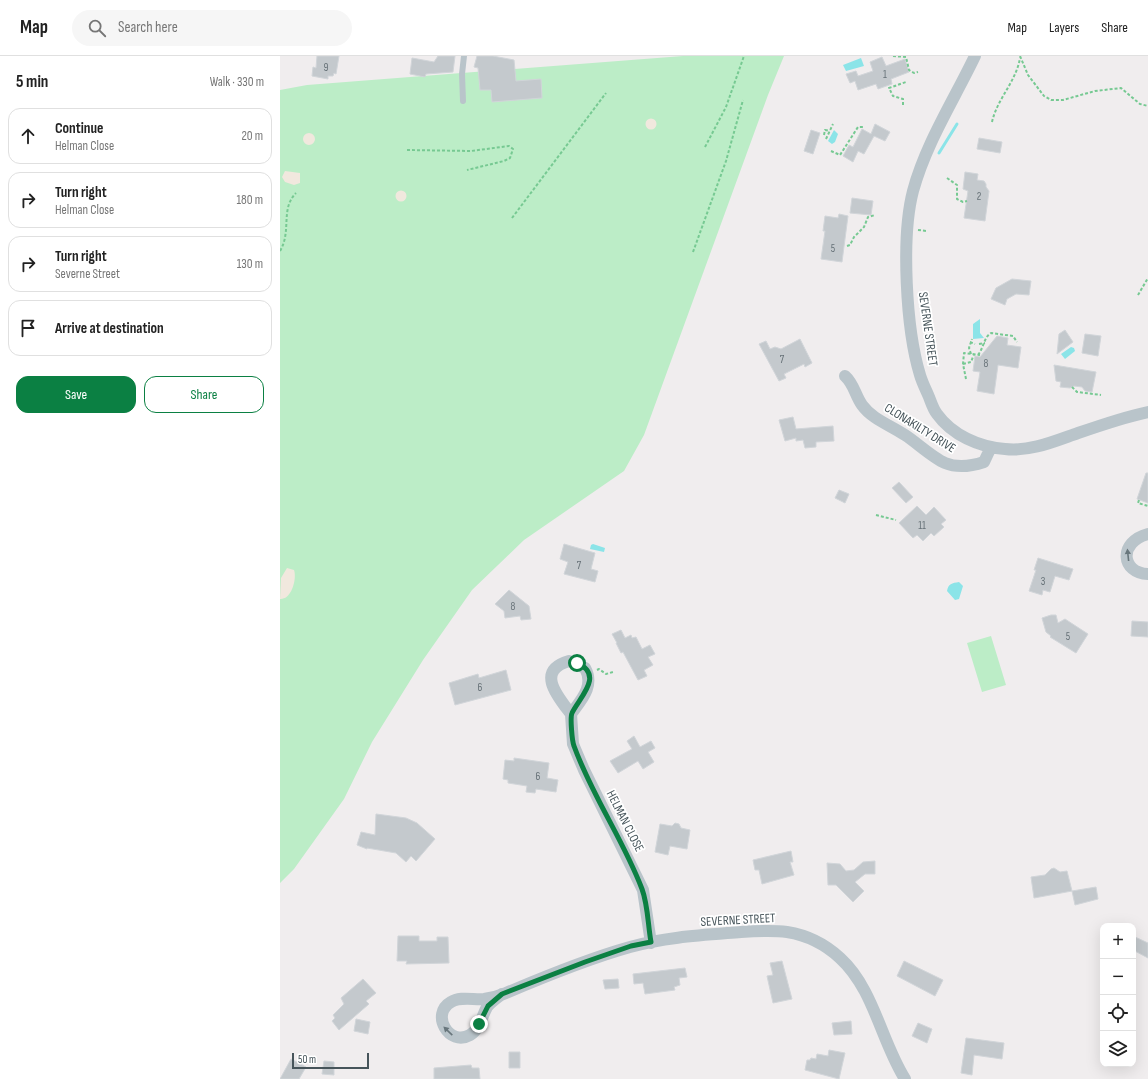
<!DOCTYPE html>
<meta charset="utf-8">
<style>
body{margin:0;font-family:"Sofia Sans Condensed",sans-serif;background:#f6f6f6;color:#222}
.controls{position:absolute;right:12px;bottom:12px;display:grid;overflow:hidden;border-radius:8px;box-shadow:0 4px 16px #0002}
.controls button{width:36px;height:36px;display:grid;place-items:center;padding:0;border:0;border-bottom:1px solid #e0e0e0;background:#fff;color:#222;font:20px sans-serif}
.scale{position:absolute;left:12px;bottom:10px;width:77px;box-sizing:border-box;padding-left:4px;border:2px solid #46545a;border-top:0;font-size:11px;line-height:14px;white-space:nowrap;color:#46545a;-webkit-text-stroke:3px #fff;paint-order:stroke}
.stop{position:absolute;width:12px;height:12px;margin:-9px;border:3px solid #0b8043;border-radius:50%;background:#fff}
.stop.end{background:#0b8043;border-color:#fff;box-shadow:0 1px 4px #0008}
.list{margin:0;padding:0;list-style:none}
h2{display:flex;justify-content:space-between;align-items:center;height:52px;margin:0;padding:0 16px;font-size:17px}
h2 small{font-size:13px;font-weight:400;color:#767676}
.list li{display:grid;grid-template-columns:26px 1fr auto;gap:12px;align-items:center;box-sizing:border-box;height:56px;margin:0 8px 8px;padding:0 8px;border:1px solid #e0e0e0;border-radius:12px}
.list b{display:block;font-size:15px;white-space:nowrap}
.list p{margin:0;font-size:13px;white-space:nowrap;color:#767676}
.list em{font-size:13px;font-style:normal;color:#767676}
.actions{display:flex;gap:8px;padding:12px 16px}
.actions a{flex:1;padding:9px 0;border:1px solid #0b8043;border-radius:12px;text-align:center;font-size:14px;color:#0b8043}
.actions .main{background:#0b8043;color:#fff}
.icon{flex:none;width:22px;height:22px;fill:none;stroke:currentColor;stroke-width:2;stroke-linecap:round;stroke-linejoin:round}
.map{position:relative;flex:none;width:868px;height:1023px;overflow:hidden}
header{display:flex;align-items:center;gap:24px;box-sizing:border-box;height:56px;padding:0 20px;background:#fff;border-bottom:1px solid #e0e0e0}
header strong{font-size:19px}
nav{display:flex;gap:22px;margin-inline-start:auto;font-size:14px}
.search{width:280px;height:36px;background:#f6f6f6;display:flex;align-items:center;gap:10px;box-sizing:border-box;padding:0 14px;border-radius:22px;color:#767676;font-size:15px}
main{display:flex}
aside{flex:1;background:#fff}
.map>svg:first-child{display:block}
</style>
<header>
<strong>Map</strong>
<div class="search"><svg class="icon" aria-label="search" viewBox="0 0 24 24"><circle cx="10" cy="10" r="6"/><path d="M15 15l6 6"/></svg>Search here</div>
<nav><a>Map</a><a>Layers</a><a>Share</a></nav>
</header>
<main>
<aside>
<h2>5 min<small>Walk · 330 m</small></h2>
<ul class="list">
<li><svg class="icon" aria-label="ahead" viewBox="0 0 24 24"><path d="M12 20V5M6 11l6-6 6 6"/></svg><div><b>Continue</b><p>Helman Close</p></div><em>20 m</em></li>
<li><svg class="icon" aria-label="right" viewBox="0 0 24 24"><path d="M7 20v-9h11M14 6l5 5-5 5"/></svg><div><b>Turn right</b><p>Helman Close</p></div><em>180 m</em></li>
<li><svg class="icon" aria-label="right" viewBox="0 0 24 24"><path d="M7 20v-9h11M14 6l5 5-5 5"/></svg><div><b>Turn right</b><p>Severne Street</p></div><em>130 m</em></li>
<li><svg class="icon" aria-label="arrive" viewBox="0 0 24 24"><path d="M6 21V4h12l-3 4 3 4H6"/></svg><div><b>Arrive at destination</b></div></li>
</ul>
<div class="actions"><a class="main">Save</a><a>Share</a></div>
</aside>
<div class="map">
<svg width="868" height="1023" viewBox="0 0 868 1023">
<rect width="100%" height="100%" fill="#f0edee"/>
<path fill="#bcedc7" d="M403,0H504L488,39L364,379L344,415L244,484L192,534L143,604L92,686L64,743L14,813L0,827V34L27,29Z
M711,580L726,629L702,636L687,587Z"/>
<path fill="#f1e8de" d="M365.5 68a5.5 5.5 0 1 1 11 0a5.5 5.5 0 1 1-11 0Z
M23 83a6 6 0 1 1 12 0a6 6 0 1 1-12 0Z
M5,115L20,117V127L14,129L5,126L2,121Z
M115.5 140a5.5 5.5 0 1 1 11 0a5.5 5.5 0 1 1-11 0Z
M7,512L14,514C17,522 12,544 0,543L1,522Z"/>
<path fill="#8be4e8" d="M581,2L584,10L566,15L563,9Z
M554,74L558,78L555,86L552,88L548,85Z
M700,263V277L704,282L693,283V268Z
M791,291L794,292L795,295L785,303L781,298Z
M313,488L325,492L324,496L310,493L311,489Z
M679,526L683,530L679,543L675,544L667,535C668,528 672,527 679,526Z"/>
<g fill="none" stroke-linecap="round" stroke-linejoin="round">
<path stroke="#8be4e8" stroke-width="3" d="M659,97L677,68"/>
</g>
<path fill="#c4c9cd" stroke="#d1d5d9" d="M37,0H59L56,18L54,17L53,20H48V23L32,20L33,11L36,12Z
M158,0H175L173,16L146,18L145,21L130,18L132,2L154,6Z
M197,0H213L234,4L236,25L261,23L262,42L212,46L211,34H200L198,12L194,11Z
M602,1L606,10L625,3L629,16L611,23L612,28L598,33L596,28L578,34L575,25L570,27L566,18L576,15L578,20L593,15L590,6Z
M595,68L610,76L605,85L594,80L584,98L578,95L573,106L563,100L569,89L573,91L582,73L591,78Z
M531,74L540,77L533,98L524,95Z
M699,82L722,86L720,97L697,93Z
M685,116L698,118L697,124L704,125L706,128V131L709,135L705,165L684,162L688,135L683,133Z
M572,142L593,145L591,159L570,157Z
M559,158L568,160L562,206L541,203L545,175H543L545,160L558,162Z
M732,223L751,225L749,239L736,238L727,243L725,249L711,243L716,232Z
M785,274L793,286L777,298L779,278Z
M805,278L821,280L818,300L802,297Z
M717,280L728,282L727,289L741,291L738,312L718,309L714,338L697,335L700,316L693,315L695,300L700,301Z
M520,283L532,307L525,311L524,308L504,318L506,322L499,325L479,288L486,285L490,293L495,291L501,293Z
M774,309L816,316L812,336L805,335L802,331L794,330L790,332L780,331L781,326L776,325Z
M513,361L516,373L553,370L554,385L536,386V391L525,392L523,384L516,385V382L505,385L499,364Z
M866,417H868V447L857,443Z
M619,426L633,441L626,447L612,432Z
M559,434L569,438L565,447L555,442Z
M637,450L646,459L654,451L666,464L661,468L664,471L654,480L651,477L643,485L637,479L633,482L619,467Z
M284,488L315,497L311,513L318,515L315,526L284,518L288,506L280,503Z
M758,502L793,513L789,524L775,520L770,536L763,534L762,539L749,535L756,514H754Z
M229,534L249,550L251,563L241,564L240,560L225,562L224,555L215,548Z
M771,559H776L778,567L785,563L808,578L796,597L770,581L771,580L766,576L762,562Z
M852,565L868,566V581L851,580Z
M341,574L345,582L351,579L352,582L356,581L362,593L370,589L375,598L368,601L373,609L364,614L367,620L358,624L343,596L341,597L336,587H337L332,578Z
M226,614L231,634L175,649L169,627L198,618L199,622Z
M354,680L360,691L371,685L375,692L368,696L374,706L363,713L358,705L338,717L330,705L352,693L347,685Z
M234,702L269,707L267,722L278,724L276,736L256,733L255,737L246,736L247,730L228,727V724L223,723L225,704L234,705Z
M96,758L126,762L137,767L155,783L136,805L131,800L126,806L116,797L87,792V793L77,789L81,776L95,779Z
M395,767L399,768L401,772L410,774L407,793L390,790L388,799L375,796L380,768L392,770Z
M511,795L513,806H510L514,819L482,828L479,814H475L473,804Z
M595,805V818H585L575,826L584,835L573,846L556,829H548L547,807L560,808L566,815L574,814L583,806Z
M774,812L780,816L787,815L792,835L754,842L751,821L765,819L771,813Z
M816,831L818,843L795,849L792,835Z
M118,880H139V885H157V881H168L169,907L126,908L127,905H117Z
M853,880L868,887V902L853,894Z
M502,905L512,943L493,947L487,920L493,919L490,907Z
M624,905L663,924L655,940L617,920Z
M405,912L407,921L399,922L400,929L394,931L395,934L365,938L363,927L354,928L353,918Z
M83,923L96,937L86,945L89,948L59,974L52,965L55,962L53,959L64,948L61,942Z
M338,923L339,932L325,933L323,924Z
M76,963L90,966L88,978L74,975Z
M571,965L572,978L554,979L552,967Z
M638,967L652,973L647,987L632,980Z
M686,982L724,987L722,1003L694,999L692,1019L681,1017Z
M549,994L565,997L559,1023L525,1014L527,1004H530L531,1002L536,1003L537,998L548,1000Z
M229,996H240V1012H229Z
M11,1003L26,1011L19,1023H0Z
M44,1005L54,1006V1019L42,1018Z
M191,1009L192,1012H199L200,1023H154V1012Z"/>
<g fill="none" stroke-linecap="round" stroke-linejoin="round">
<path stroke="#76c992" stroke-width="2" stroke-dasharray="3 2" stroke-linecap="butt" d="M613,0L626,1L629,14L634,17L638,16
M740,0L748,19L764,40L771,44H783L815,35L841,32L860,48L868,50
M623,49V43L613,40L609,32L626,26
M712,66C717,43 736,26 740,2
M544,79L545,74L550,75
M546,83L553,68
M425,91L446,51L464,0
M127,94L191,95L229,90L233,93L230,102L224,105L187,114
M551,95L560,99L578,71H583
M667,122L677,129V143L683,146L687,145
M232,162L326,37
M638,174L647,175
M567,190L570,189L574,181L584,171L588,161L595,159
M0,195C12,175 0,153 16,137
M413,196L446,105L463,44
M858,239L868,222
M690,286L695,288
M699,288L705,287
M691,298L689,292L692,283
M698,299C704,291 704,281 711,277L733,280L737,286
M683,308L691,306L694,298
M686,323L683,308L684,297L700,299
M792,331L797,336L821,339
M859,444L858,447L868,450
M596,459L616,464
M317,614L319,613L326,618L333,616"/>
<path stroke="#b9c4ca" stroke-width="6" d="M183,45L182,18L184,0"/>
<path stroke="#b9c4ca" stroke-width="12" d="M695,0C674,44 646,87 633,135C621,181 626,273 640,319C642,326 646,334 649,341C651,346 653,353 657,358C672,379 699,391 725,393C750,396 775,385 798,377C821,369 844,361 868,356
M565,320C574,328 575,339 582,349C592,363 610,369 625,379C636,386 653,402 665,407C677,412 692,410 704,406L711,391
M868,478C838,486 841,517 868,518
M289,605L305,612C315,630 301,644 291,658C278,641 255,615 289,605Z
M291,658L293,688L304,714L363,834L371,887
M222,938C217,942 211,946 207,951C202,960 200,973 190,979C169,991 150,958 171,946C180,940 194,944 204,943C211,942 219,940 226,937C266,920 307,903 350,891C385,881 424,879 461,876C476,875 492,874 507,876C526,879 545,888 560,902C594,933 601,985 625,1023"/>
</g>
<defs><path id="oneway-solid" d="M-6-.8H1V-3.2L6.5 0L1 3.2V.8H-6Z"/></defs>
<g fill="#68767c">
<use href="#oneway-solid" transform="translate(848 499) rotate(-96)"/>
<use href="#oneway-solid" transform="translate(168 975) rotate(-136)"/>
</g>
<g fill="none" stroke-linecap="round" stroke-linejoin="round">
<path stroke="#0b8043" stroke-width="5" d="M199,968L208,950L222,938L305,906L351,890L371,886C368,870 368,849 362,833C343,783 312,740 294,690C292,685 290,661 292,657C299,642 325,619 297,607"/>
</g>
<g text-anchor="middle" dominant-baseline="central" stroke-width="3.5" stroke-linejoin="round" paint-order="stroke">
<g font-size="11" fill="#667177">
<text x="46" y="11">9</text>
<text x="605" y="18">1</text>
<text x="699" y="140">2</text>
<text x="553" y="192">5</text>
<text x="502" y="303">7</text>
<text x="706" y="307">8</text>
<text x="642" y="469">11</text>
<text x="299" y="509">7</text>
<text x="763" y="525">3</text>
<text x="233" y="550">8</text>
<text x="788" y="580">5</text>
<text x="200" y="631">6</text>
<text x="258" y="720">6</text>
</g>
<g font-size="13" fill="#46545a" stroke="#fff">
<text transform="translate(648 273) rotate(82)">SEVERNE STREET</text>
<text transform="translate(640 372) rotate(32)">CLONAKILTY DRIVE</text>
<text transform="translate(345 765) rotate(63)">HELMAN CLOSE</text>
<text transform="translate(458 864) rotate(-3)">SEVERNE STREET</text>
</g>
</g>
</svg>
<div class="controls">
<button>+</button>
<button>−</button>
<button><svg class="icon" aria-label="locate" viewBox="0 0 24 24"><circle cx="12" cy="12" r="6"/><path d="M12 2v4M12 18v4M2 12h4M18 12h4"/></svg></button>
<button><svg class="icon" aria-label="layers" viewBox="0 0 24 24"><path d="M12 4l9 5-9 5-9-5zM3 14l9 5 9-5"/></svg></button>
</div>
<div class="scale">50 m</div>
<div class="stop" style="left:297px;top:607px"></div>
<div class="stop end" style="left:199px;top:968px"></div>
</div>
</main>
